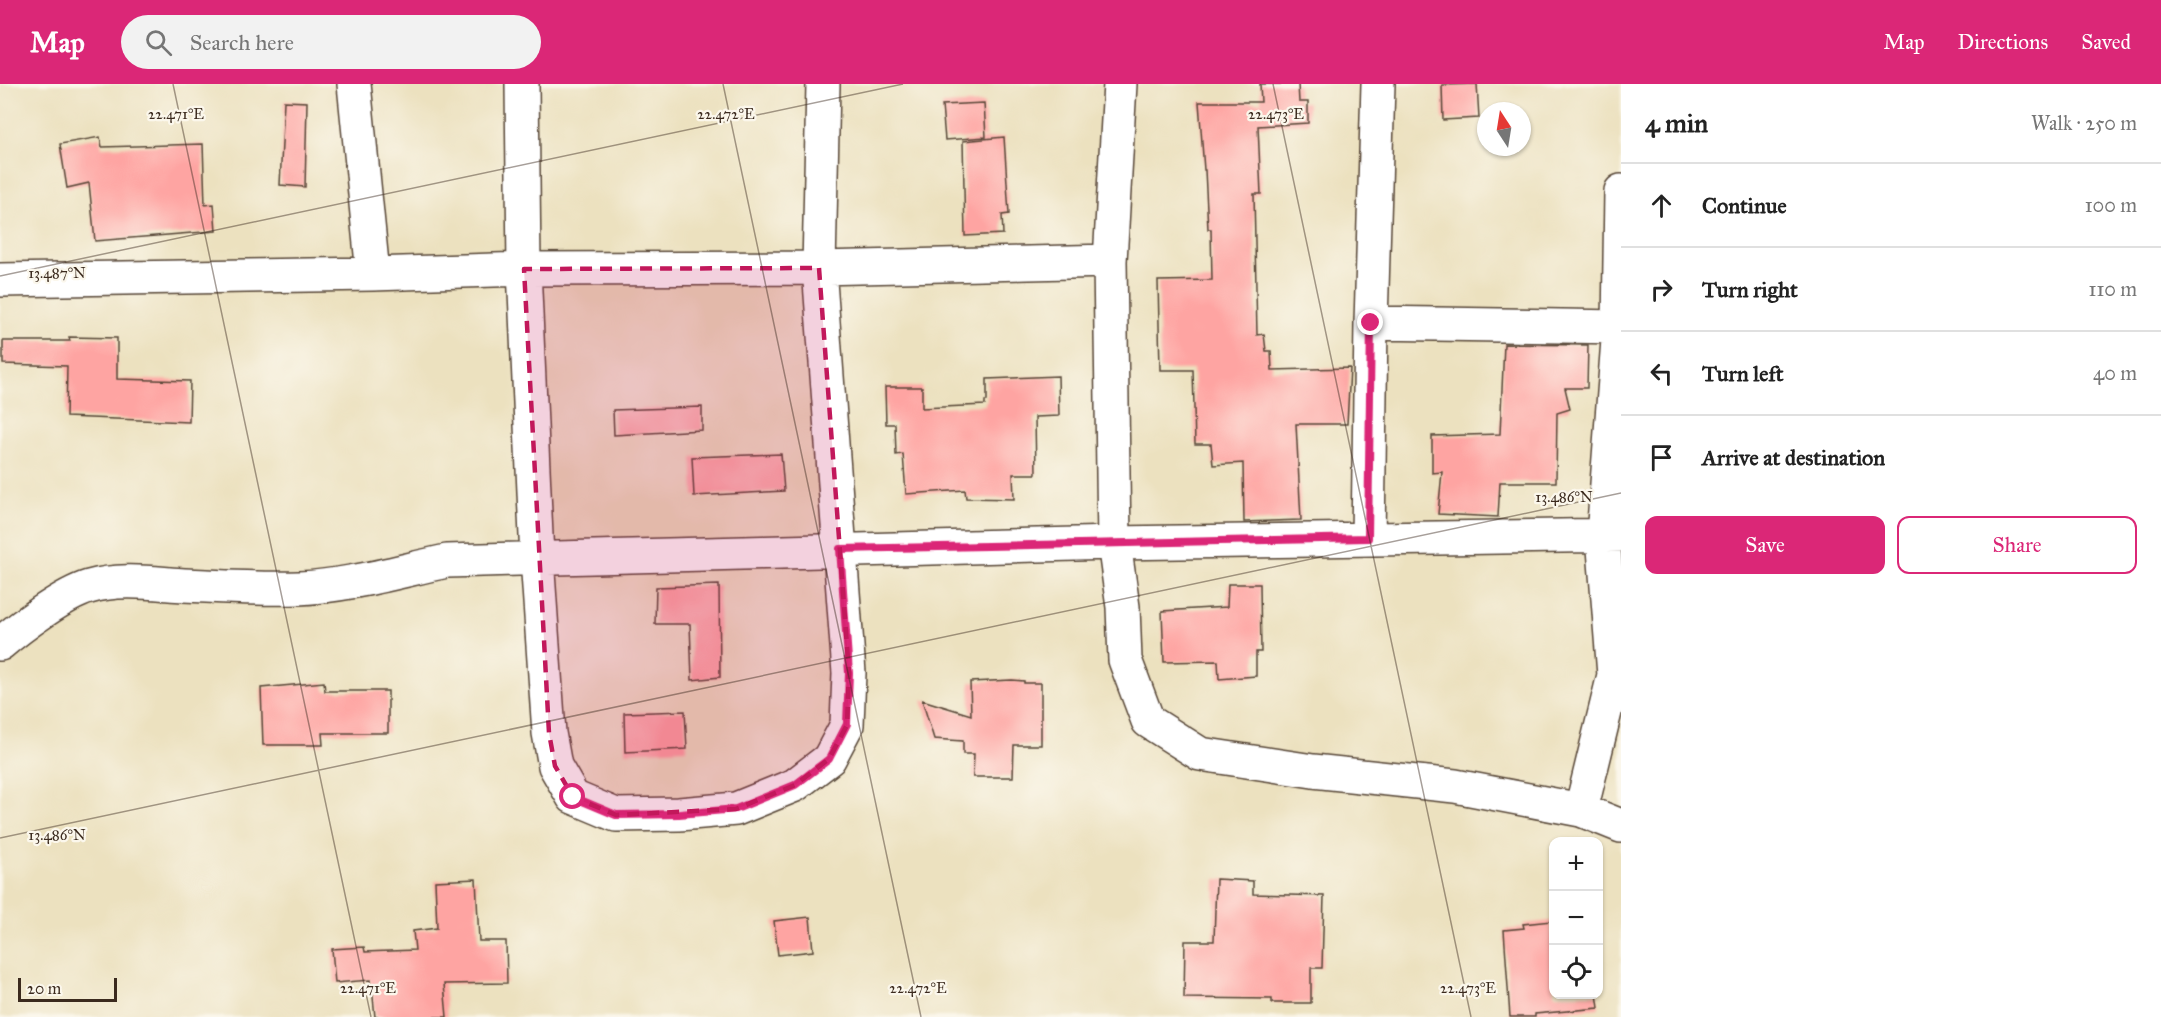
<!DOCTYPE html>
<meta charset="utf-8">
<style>
body{margin:0;font-family:"IM FELL Great Primer",serif;background:#f2f2f2;color:#222}
.controls{position:absolute;right:18px;bottom:18px;display:grid;overflow:hidden;border-radius:12px;box-shadow:0 2px 4px #0004}
.controls button{width:54px;height:54px;display:grid;place-items:center;padding:0;border:0;border-bottom:2px solid #e0e0e0;background:#fff;color:#222;font:30px sans-serif}
.compass{position:absolute;left:1477px;top:18px;width:54px;height:54px;border-radius:50%;background:#fff;box-shadow:0 2px 4px #0004;rotate:348deg}
.scale{position:absolute;left:18px;bottom:15px;width:99px;box-sizing:border-box;padding-left:6px;border:3px solid #3b2a1e;border-top:0;font-size:16px;line-height:21px;white-space:nowrap;color:#3b2a1e;-webkit-text-stroke:4px #fbf7ec;paint-order:stroke}
.stop{position:absolute;width:18px;height:18px;margin:-14px;border:4px solid #db2777;border-radius:50%;background:#fff}
.stop.end{background:#db2777;border-color:#fff;box-shadow:0 2px 6px #0008}
.list{margin:0;padding:0;list-style:none}
h2{display:flex;justify-content:space-between;align-items:center;height:78px;margin:0;padding:0 24px;font-size:26px}
h2 small{font-size:20px;font-weight:400;color:#767676}
.list li{display:grid;grid-template-columns:39px 1fr auto;gap:18px;align-items:center;box-sizing:border-box;height:84px;padding:0 24px;border-top:2px solid #e0e0e0}
.list b{display:block;font-size:22px;white-space:nowrap}
.list em{font-size:20px;font-style:normal;color:#767676}
.actions{display:flex;gap:12px;padding:18px 24px}
.actions a{flex:1;padding:14px 0;border:2px solid #db2777;border-radius:12px;text-align:center;font-size:21px;color:#db2777}
.actions .main{background:#db2777;color:#fff}
.icon{flex:none;width:33px;height:33px;fill:none;stroke:currentColor;stroke-width:2;stroke-linecap:round;stroke-linejoin:round}
.map{position:relative;flex:none;width:1621px;height:933px;overflow:hidden}
header{display:flex;align-items:center;gap:36px;box-sizing:border-box;height:84px;padding:0 30px;background:#db2777;color:#fff}
header strong{font-size:28px}
nav{display:flex;gap:33px;margin-inline-start:auto;font-size:21px}
.search{width:420px;height:54px;background:#f2f2f2;display:flex;align-items:center;gap:15px;box-sizing:border-box;padding:0 21px;border-radius:33px;color:#767676;font-size:22px}
main{display:flex}
aside{flex:1;background:#fff}
.map>svg:first-child{display:block}
</style>
<header>
<strong>Map</strong>
<div class="search"><svg class="icon" aria-label="search" viewBox="0 0 24 24"><circle cx="10" cy="10" r="6"/><path d="M15 15l6 6"/></svg>Search here</div>
<nav><a>Map</a><a>Directions</a><a>Saved</a></nav>
</header>
<main>
<div class="map">
<svg width="1621" height="933" viewBox="0 0 1621 933">
<rect width="100%" height="100%" fill="#fbf7ec"/>
<filter id="ink" filterUnits="userSpaceOnUse"><feTurbulence type="fractalNoise" baseFrequency=".0167" numOctaves="2"/><feDisplacementMap in="SourceGraphic" scale="12" xChannelSelector="R" yChannelSelector="G"/><feConvolveMatrix kernelMatrix="1 2 1 2 8 2 1 2 1" color-interpolation-filters="sRGB"/></filter>
<filter id="wash" filterUnits="userSpaceOnUse"><feTurbulence type="fractalNoise" baseFrequency=".008" numOctaves="4" result="noise"/><feDisplacementMap in="SourceGraphic" scale="24" xChannelSelector="R" yChannelSelector="G"/><feGaussianBlur stdDeviation="1.35" result="paint"/><feColorMatrix in="noise" values="0 0 0 0 0 0 0 0 0 0 0 0 0 0 0 0 0 1.4 0 .05"/><feComposite in="paint" operator="in"/></filter>
<g filter="url(#wash)">
<rect width="100%" height="100%" fill="#ece1bf"/>
<g id="blocks">
<path fill="#fea4a2" d="M1260,0H1298L1299,18H1308V39L1258,42L1261,110H1254L1257,251L1264,250L1266,267H1271L1272,286L1350,284L1347,340H1296L1301,436L1244,438L1243,379L1213,381L1211,360H1195L1193,286H1160L1158,197L1212,196L1211,145H1208L1205,86H1204L1199,18H1261Z
M1477,0L1479,34L1443,36L1442,1Z
M284,17L307,18L305,103L280,101Z
M984,19L986,53L945,56L942,21Z
M100,53L102,63L203,60L205,121L214,120L216,147L95,157L89,99L67,104L60,60Z
M1004,53L1009,130L1002,131L1003,150L965,152L963,57Z
M69,253L117,254V295L190,297L189,338L66,333L67,282L3,280V257H70Z
M1504,260L1588,261L1587,304H1565L1570,325L1557,329L1556,398H1500L1498,433L1438,430L1442,388L1432,389V352L1500,350Z
M1058,292L1059,332L1035,333L1036,390H1013L1014,415L966,414L965,406L906,410L903,370L896,371L895,340H886L885,303H922V324L985,321V317H987V295Z
M702,323V346L614,351L613,326Z
M781,370L784,407L694,412L692,373Z
M1228,500H1260L1261,568H1256V592L1219,595L1218,577L1164,578L1162,527L1227,523Z
M719,501L720,593L692,596L690,540H655L656,503Z
M1012,596L1024,597V599H1041V661H1014L1013,693H973L974,670H963V657L934,655L922,616L971,631L970,598Z
M324,598L325,607H388V649H322L323,661H263L261,604Z
M685,627L687,665L625,668L624,629Z
M476,795L479,857H506L507,899L444,900L447,933H375L372,903H370V896L335,899L332,865L364,863L365,868L415,866L413,847L437,844L435,797Z
M1216,795L1253,797V810L1324,812L1322,884H1311V919H1272V915L1184,914L1185,857H1214Z
M810,833L813,867L778,871L774,837Z
M1551,837L1552,850H1554V910H1597L1599,924L1535,930V933H1510L1504,846L1524,844L1523,840Z"/>
</g>
</g>
<g filter="url(#ink)">
<use href="#blocks" fill-opacity="0" stroke="#564536" stroke-width="1.5"/>
<g fill="none" stroke-linecap="round" stroke-linejoin="round">
<g stroke="#564536" stroke-width="36">
<path id="minor" d="M354,0L373,190
M522,0L524,185L537,474L549,649L555,682L573,713L616,731L679,730L736,725L795,701L829,675L847,641L849,589L819,184L823,0
M1120,0L1110,177L1114,459L1123,523L1125,576L1148,637L1200,670L1313,687L1455,702L1581,726L1621,742
M0,196L373,190L524,185L819,184L1110,177
M1371,239L1621,243
M1368,455L1371,239L1378,0
M0,560C21,542 63,511 89,503C120,494 152,499 184,501C222,503 261,505 299,504C349,502 399,487 447,477L1114,459L1621,451
M1581,726L1614,591L1603,452L1619,243L1621,107"/>
</g>
<use href="#minor" stroke="#fff" stroke-width="33"/>
</g>
</g>
<g fill="none" stroke-linecap="round" stroke-linejoin="round" filter="url(#ink)">
<path stroke="#db2777" stroke-width="8" d="M573,713L616,731L679,730L736,725L795,701L829,675L847,640L849,589L840,465L1368,454L1371,239"/>
</g>
<path fill="#c2185b" fill-opacity="0.2" stroke="#c2185b" stroke-width="4.5" stroke-dasharray="12 8" stroke-linejoin="round" d="M819,184L849,589L847,641L829,675L795,701L736,725L616,731L573,713L555,682L549,649L524,185Z"/>
<path fill="none" stroke="#3b2a1e" stroke-width="1.5" stroke-opacity="0.45" d="M173,0L371,933M723,0L921,933M1273,0L1471,933M0,192L903,0M0,754L1621,409"/>
<g font-size="15" text-anchor="middle" fill="#3b2a1e" stroke="#fbf7ec" stroke-width="4.5" stroke-linejoin="round" paint-order="stroke">
<text x="176" y="35">22.471°E</text>
<text x="726" y="35">22.472°E</text>
<text x="1276" y="35">22.473°E</text>
<text x="57" y="194">13.487°N</text>
<text x="1564" y="418">13.486°N</text>
<text x="57" y="756">13.486°N</text>
<text x="368" y="909">22.471°E</text>
<text x="918" y="909">22.472°E</text>
<text x="1468" y="909">22.473°E</text>
</g>
</svg>
<div class="controls">
<button>+</button>
<button>−</button>
<button><svg class="icon" aria-label="locate" viewBox="0 0 24 24"><circle cx="12" cy="12" r="6"/><path d="M12 2v4M12 18v4M2 12h4M18 12h4"/></svg></button>
</div>
<svg class="compass" viewBox="-18 -18 36 36"><path d="M0-13l5 13h-10z" fill="#e53935"/><path d="M0 13l5-13h-10z" fill="#767676"/></svg>
<div class="scale">20 m</div>
<div class="stop" style="left:573px;top:713px"></div>
<div class="stop end" style="left:1371px;top:239px"></div>
</div>
<aside>
<h2>4 min<small>Walk · 250 m</small></h2>
<ul class="list">
<li><svg class="icon" aria-label="ahead" viewBox="0 0 24 24"><path d="M12 20V5M6 11l6-6 6 6"/></svg><div><b>Continue</b></div><em>100 m</em></li>
<li><svg class="icon" aria-label="right" viewBox="0 0 24 24"><path d="M7 20v-9h11M14 6l5 5-5 5"/></svg><div><b>Turn right</b></div><em>110 m</em></li>
<li><svg class="icon" aria-label="left" viewBox="0 0 24 24"><path d="M17 20v-9H6M10 6l-5 5 5 5"/></svg><div><b>Turn left</b></div><em>40 m</em></li>
<li><svg class="icon" aria-label="arrive" viewBox="0 0 24 24"><path d="M6 21V4h12l-3 4 3 4H6"/></svg><div><b>Arrive at destination</b></div></li>
</ul>
<div class="actions"><a class="main">Save</a><a>Share</a></div>
</aside>
</main>
